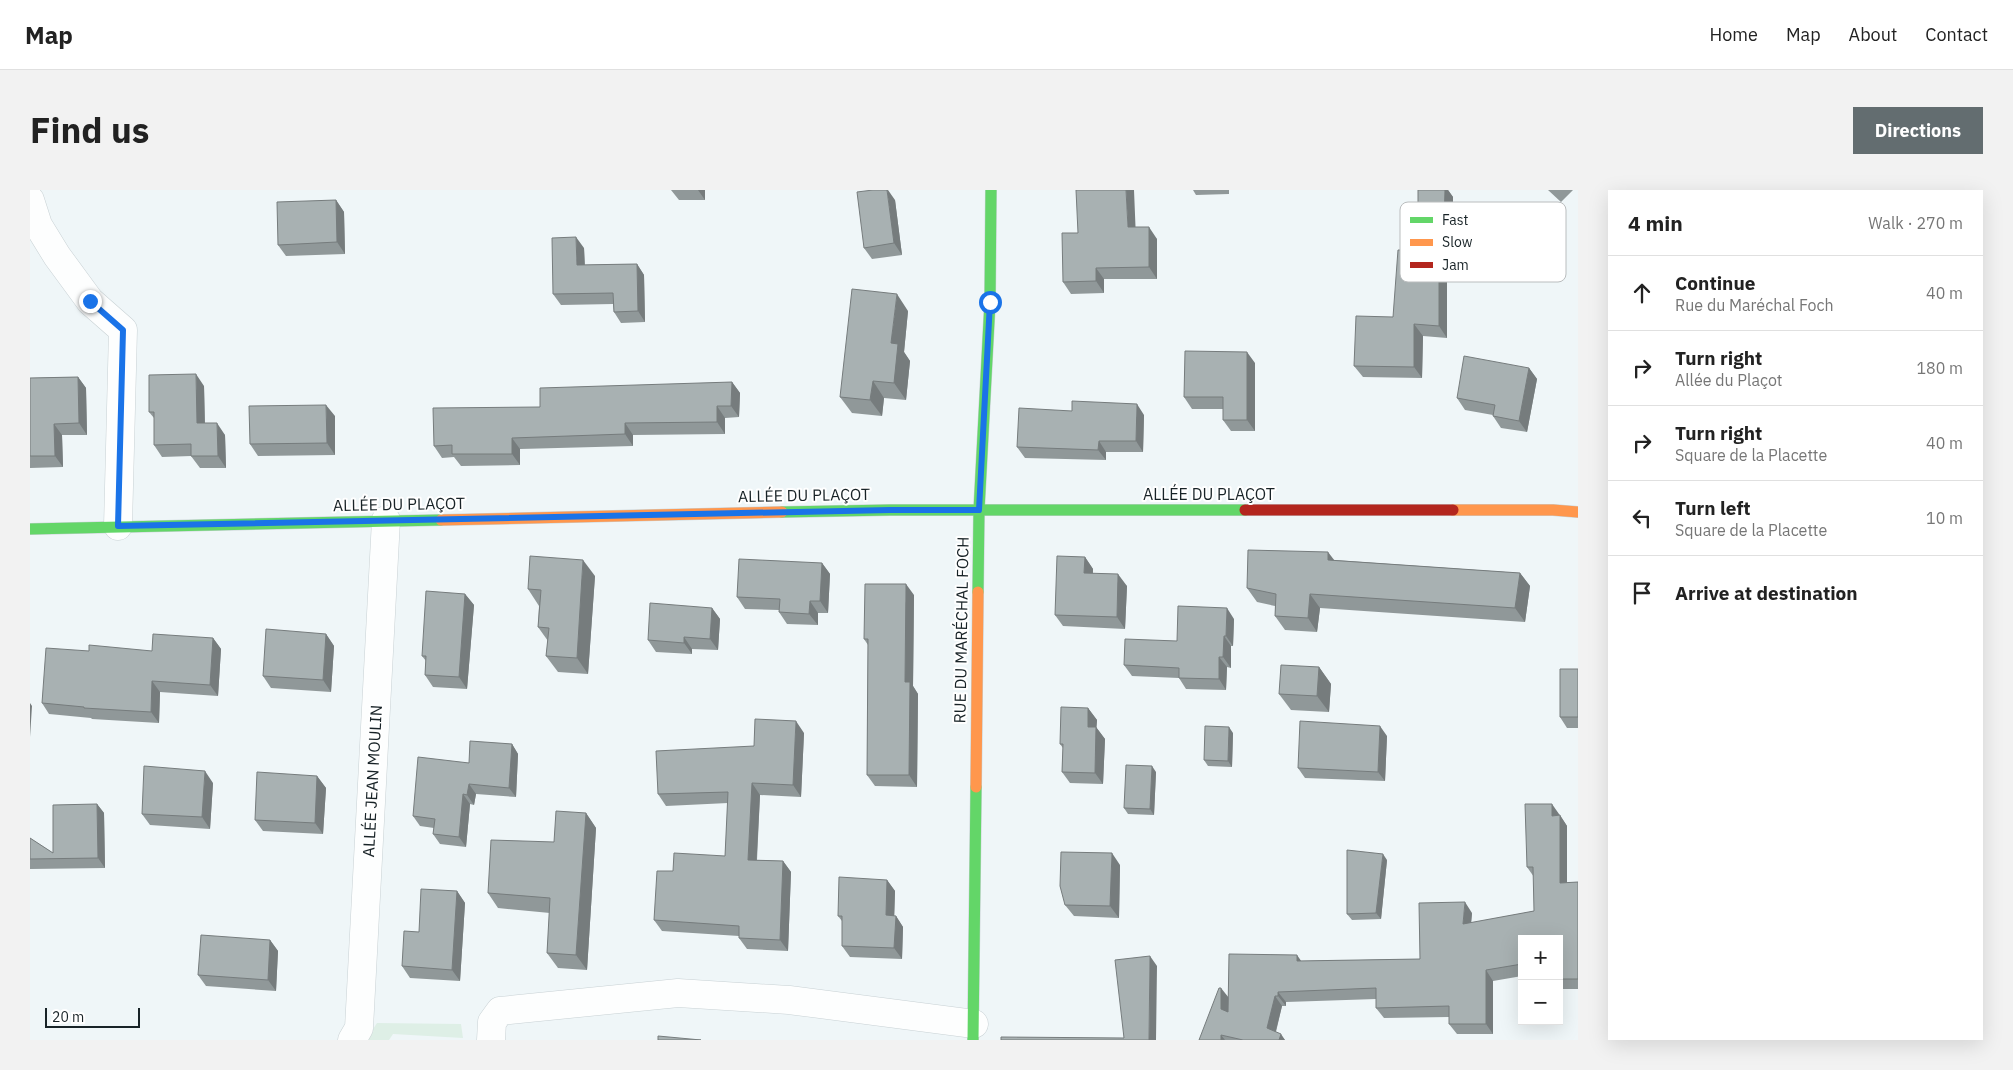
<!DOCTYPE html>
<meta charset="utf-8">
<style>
body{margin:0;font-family:"IBM Plex Sans",sans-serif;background:#f2f2f2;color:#222}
.controls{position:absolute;right:15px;bottom:15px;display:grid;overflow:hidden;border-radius:0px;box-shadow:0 5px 20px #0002}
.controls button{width:45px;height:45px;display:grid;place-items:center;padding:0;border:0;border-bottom:1px solid #e0e0e0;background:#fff;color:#222;font:25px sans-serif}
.scale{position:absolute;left:15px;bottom:12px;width:95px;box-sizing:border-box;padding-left:5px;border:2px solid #182327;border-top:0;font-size:14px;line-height:18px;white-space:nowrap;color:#182327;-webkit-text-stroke:4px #fff;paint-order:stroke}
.stop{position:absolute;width:15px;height:15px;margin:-11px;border:4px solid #1a73e8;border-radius:50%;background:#fff}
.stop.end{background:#1a73e8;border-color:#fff;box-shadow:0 1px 5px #0008}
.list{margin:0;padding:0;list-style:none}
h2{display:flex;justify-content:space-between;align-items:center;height:65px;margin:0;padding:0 20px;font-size:21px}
h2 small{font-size:16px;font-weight:400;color:#767676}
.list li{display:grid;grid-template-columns:32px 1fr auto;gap:15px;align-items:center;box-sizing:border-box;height:75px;padding:0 20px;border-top:1px solid #e0e0e0}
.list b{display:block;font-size:19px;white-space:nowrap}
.list p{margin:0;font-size:16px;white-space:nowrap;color:#767676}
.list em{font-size:16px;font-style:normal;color:#767676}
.icon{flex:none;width:28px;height:28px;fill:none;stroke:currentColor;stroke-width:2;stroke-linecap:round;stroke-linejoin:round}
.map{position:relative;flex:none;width:1548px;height:850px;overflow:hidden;border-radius:0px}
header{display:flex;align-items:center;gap:30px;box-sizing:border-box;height:70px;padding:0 25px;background:#fff;border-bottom:1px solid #e0e0e0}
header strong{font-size:24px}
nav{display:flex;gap:28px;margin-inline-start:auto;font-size:18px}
.intro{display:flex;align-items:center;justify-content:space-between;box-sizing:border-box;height:120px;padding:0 30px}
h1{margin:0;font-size:35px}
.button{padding:12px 22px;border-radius:0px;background:#636d70;color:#fff;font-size:18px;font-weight:700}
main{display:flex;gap:30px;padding:0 30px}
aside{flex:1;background:#fff;border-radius:0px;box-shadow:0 5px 20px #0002}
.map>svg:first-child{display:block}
</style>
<header>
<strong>Map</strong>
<nav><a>Home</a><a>Map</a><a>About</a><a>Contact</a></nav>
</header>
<div class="intro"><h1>Find us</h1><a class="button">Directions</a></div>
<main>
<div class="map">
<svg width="1548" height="850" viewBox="0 0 1548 850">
<rect width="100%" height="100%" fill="#eff6f8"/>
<path fill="#deefe6" d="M347,833L431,834L433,848L363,844L359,850H336Z"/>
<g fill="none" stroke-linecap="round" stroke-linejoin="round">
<g stroke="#c8d1d4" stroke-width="29">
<path id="street" d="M0,10L8,35L27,66L60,111L93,140L88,336
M322,850L329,838L356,330
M461,850L462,832L470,821L648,803L759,810L944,834"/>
</g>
<g stroke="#c8d1d4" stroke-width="12">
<path id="fast" d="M752,322L860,320H1215
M0,339L411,330
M948,402L949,320L960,112L961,0
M943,850L946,597"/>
</g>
<g stroke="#c8d1d4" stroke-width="12">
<path id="slow" d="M1423,320H1523L1548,322
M411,330L752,322
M946,597L948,402"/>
</g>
<g stroke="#c8d1d4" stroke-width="12">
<path id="jam" d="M1215,320H1423"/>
</g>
<use href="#street" stroke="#fdfefe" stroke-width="28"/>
<use href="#fast" stroke="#63d668" stroke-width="11"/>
<use href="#slow" stroke="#ff974d" stroke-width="11"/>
<use href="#jam" stroke="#b3261e" stroke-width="11"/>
</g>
<path fill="#909899" d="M641,0H675V10H649Z
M1163,0H1199V4L1166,5Z
M1388,0H1418L1423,7V42H1417V148L1393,146L1392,188L1333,187L1324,176L1363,127L1380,60L1388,17Z
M1518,0H1543L1531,12Z
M306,10L314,22L315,64L256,66L248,55Z
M865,10L872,65L842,69L834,58Z
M1105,37L1127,49V89H1074V103L1041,104L1033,92L1048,43Z
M554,58L555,75L607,74L614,85L615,132L591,133L584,122L583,114L531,115L523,104Z
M878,121L874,162L880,171L876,210L854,208L852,226L822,223L810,207Z
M1225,173V241H1201L1193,230V219H1162L1154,207Z
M1499,178L1507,189L1497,242L1471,238L1463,226V225L1435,220L1427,208Z
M48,187L56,198L57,245H32L33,277L0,278V188Z
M702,192L710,203L709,227L695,228V244L603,245V256L490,259V275L431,276L424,267L412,268L404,256L510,217Z
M174,196L175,233L195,245L196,278H170L161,266L132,267L124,255V228L119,222Z
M1114,225L1113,262H1076V270L995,268L987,257Z
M305,226V265L228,266L220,254Z
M1055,367L1063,379V383L1097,396L1095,439L1033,436L1025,425Z
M1304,370L1490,383L1500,396L1495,432L1290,418L1287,442L1255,440L1245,426V416L1227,412L1217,398Z
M792,373L800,384L798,423H788V435L757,434L749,422V420L715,419L707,407Z
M565,386L558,484L528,482L516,466L518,451L508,437L509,416L498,399Z
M435,404L444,415L437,499L403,497L395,485L396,471L392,466Z
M884,405L883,496L888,504L887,597L845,596L837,585L838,455L834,449Z
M682,418L690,429L688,460L662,459V464L626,462L618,450Z
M1204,429L1203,456H1201V478L1197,477L1196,500L1156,499L1149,488L1102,486L1094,475L1147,451Z
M296,444L304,456L301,502L241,498L233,486Z
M183,448L191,459L188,506L130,502L129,533L62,529L61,528L19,524L12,513L59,461H122Z
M1289,477L1301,494L1299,522L1261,520L1249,504Z
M1548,479V538H1537L1530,527Z
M1058,518L1067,530L1066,537L1075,549L1073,594L1040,593L1032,582L1033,558L1030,554Z
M774,543L771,607L730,605L727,670L753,671L761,682L758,761L717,759L709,748V746L632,741L624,730L643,681L695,666L698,613L636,616L628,604L724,556Z
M1203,543L1202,577L1178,576L1174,570Z
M1357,546L1355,591L1275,588L1268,578Z
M482,554L488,564L486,607L446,604L444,615L440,614L436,657L410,654L403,644L404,638L390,636L383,626L439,573Z
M1126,582L1124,625L1098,624L1094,618Z
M287,586L296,598L293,644L233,641L225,630Z
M183,593L180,639L120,635L112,624Z
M67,614L74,623L75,678L0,679V648L23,663Z
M556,623L566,638L557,780L528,778L517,763L520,723L468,718L458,703L524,652Z
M1529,624L1537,636V693L1548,692V799H1532L1529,795V749H1492V786L1463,791V844H1427L1419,834V827L1354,828L1346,818V809L1256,812V816H1252L1246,842L1255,850H1169L1198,808L1271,771L1390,769L1442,723L1441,733L1504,721V687L1497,677Z
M1357,670L1351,729L1322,730L1317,724Z
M1090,675L1089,728L1044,726L1035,715Z
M857,690L865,701L864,726H866L873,737L872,769L820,767L812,756V731L808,726Z
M427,701L435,713L430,791L380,788L372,776L389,742Z
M240,750L248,761L246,801L176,796L168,785Z"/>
<path fill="#767c7d" d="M668,0H675V10Z
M857,0H858L865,10L872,65L864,53Z
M1096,0H1104L1106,49L1098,37Z
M1415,0H1418L1423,7V42L1414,31Z
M306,10L314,22L315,64L307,52Z
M1409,31L1417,42V148L1409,136Z
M1119,37L1127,49V89L1119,77Z
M546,47L554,58L555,86L547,75Z
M607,74L614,85L615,132L608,121Z
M1066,78L1074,89V103L1066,91Z
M867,104L878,121L874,162L880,171L876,210L864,193L861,153Z
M1384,134L1393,146L1392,188L1384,177Z
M1217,162L1225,173V241L1217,230Z
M1499,178L1507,189L1497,242L1489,231Z
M166,184L174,196L175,245L167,233Z
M48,187L56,198L57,245L49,233Z
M843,191L854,208L852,226L840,210Z
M702,192L710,203L709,227L701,216Z
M1107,214L1114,225L1113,262L1106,251Z
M296,215L305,226V265L297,253Z
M687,216L695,228V244L687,232Z
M187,233L195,245L196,278L188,266Z
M595,233L603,245V256L595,244Z
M24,234L32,245L33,277L25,266Z
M482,248L490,259V275L482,264Z
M1069,251L1076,262V270L1068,260Z
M1298,362L1308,375L1298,370Z
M1055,367L1063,379L1062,395L1054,383Z
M553,370L565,386L558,484L547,468Z
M792,373L800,384L798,423L790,411Z
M1490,383L1500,396L1495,432L1485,418Z
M1088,384L1097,396L1095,439L1087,427Z
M876,394L884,405L883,496L888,504L887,597L879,585L875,492Z
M435,404L444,415L437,499L429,487Z
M1280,404L1290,418L1287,442L1278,428Z
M780,411L788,423V435L779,424Z
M682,418L690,429L688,460L680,449Z
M1197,418L1204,429L1203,456L1196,446Z
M296,444L304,456L301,502L293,490Z
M1194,446L1201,456V478L1193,467Z
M654,447L662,459V464L654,453Z
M183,448L191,459L188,506L180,495Z
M1189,467L1197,477L1196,500L1189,489Z
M1289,477L1301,494L1299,522L1287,506Z
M122,491L130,502L129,533L121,522Z
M0,513L2,516L0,547Z
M1058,518L1067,530L1066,548L1058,537Z
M766,531L774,543L771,607L763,595Z
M1350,536L1357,546L1355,591L1348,582Z
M1066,537L1075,549L1073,594L1065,583Z
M1199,537L1203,543L1202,577L1198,571Z
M482,554L488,564L486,607L479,598Z
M1122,576L1126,582L1124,625L1120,619Z
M175,581L183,593L180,639L172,627Z
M287,586L296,598L293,644L285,633Z
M722,593L730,605L726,681L718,670Z
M439,594L446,604L444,615L437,605Z
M433,604L440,614L436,657L429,647Z
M67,614L74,623L75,678L68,668Z
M1522,614L1529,624V636L1522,626Z
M556,623L566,638L557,780L546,765Z
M1530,625L1537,636V703L1530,693Z
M1082,663L1090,675L1089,728L1080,716Z
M1353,664L1357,670L1351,729L1346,723Z
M753,671L761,682L758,761L750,750Z
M857,690L865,701L864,736L856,725Z
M427,701L435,713L430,791L422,780Z
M1435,712L1442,723L1440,745L1433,734Z
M866,726L873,737L872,769L864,758Z
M240,750L248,761L246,801L238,790Z
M1267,765L1274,775L1267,771Z
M1120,766L1127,776L1126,850H1119Z
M1456,780L1463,791V844L1456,834Z
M1191,798L1199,808V830L1191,819Z
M1248,802L1256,812V816L1248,806Z
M1245,806L1252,816L1244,848L1237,838Z
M1251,844L1255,850H1249Z
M1191,845L1195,850H1191Z"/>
<path fill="#a8b1b2" stroke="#767c7d" d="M843,0H857L864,53L834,58L827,2Z
M1046,0H1096L1098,37H1119V77L1066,78V91L1033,92L1032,43H1048Z
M1388,0H1415L1414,31H1409V136L1384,134V177L1324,176L1326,126L1363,127L1368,60H1380L1381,18L1388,17Z
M306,10L307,52L248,55L247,12Z
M546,47L547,75L607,74L608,121L584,122L583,103L523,104L522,48Z
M822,99L867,104L861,153L868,154L864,193L843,191L840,210L810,207Z
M1155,161L1217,162V230H1193V207H1154Z
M1434,166L1499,178L1489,231L1463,226L1465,215L1427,208Z
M166,184L167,233H187L188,266H161V254L124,255V222H119V185Z
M48,187L49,233L24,234L25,266H0V188Z
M702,192L701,216H687V232L595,233V244L482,248V264H422V255L404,256L403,218L510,217V198Z
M1042,211L1107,214L1106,251H1069L1068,260L987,257L989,218L1042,221Z
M296,215L297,253L220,254L219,216Z
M1218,360L1298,362V370L1490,383L1485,418L1280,404L1278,428L1245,426L1246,404L1217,398Z
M500,366L553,370L547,468L516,466L519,438L508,437L511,400L498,399Z
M1027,366L1055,367L1054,383L1088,384L1087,427L1025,425Z
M709,369L792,373L790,411H780L779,424L749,422L750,409L707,407Z
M835,394H876L875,492H880L879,585H837L838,449H834Z
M396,401L435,404L429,487L395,485L396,466H392Z
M620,413L682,418L680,449L654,447V453L618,450Z
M1148,416L1197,418L1196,446H1194L1193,467H1189V489L1149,488V478L1094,475L1095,449L1147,451Z
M236,439L296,444L293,490L233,486Z
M123,444L183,448L180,495L122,491L121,522L54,518V517L12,513L16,458L59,461V455L122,461Z
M1251,475L1289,477L1287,506L1249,504Z
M1530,479H1548V527H1530Z
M1031,517L1058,518V537H1066L1065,583L1032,582L1033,554H1030Z
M725,529L766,531L763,595L722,593L718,670L753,671L750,750L709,748V736L624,730L627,681H643L644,663L695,666L698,602L628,604L626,561L724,556Z
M1270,531L1350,536L1348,582L1268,578Z
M1175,536L1199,537L1198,571L1174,570Z
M440,551L482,554L479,598L439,594L437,605L433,604L429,647L403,644L405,629L383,626L388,567L439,573Z
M1096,575L1122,576L1120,619L1094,618Z
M114,576L175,581L172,627L112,624Z
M227,582L287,586L285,633L225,630Z
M67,614L68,668L0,669V648L23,663V615Z
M1495,614H1522V626L1530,625V693L1548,692V789H1529V749H1492V774L1456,780V834H1419V816L1346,818V798L1248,802V806H1245L1237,838L1251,844L1249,850H1213L1191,845V850H1169L1189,798H1191V819L1198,822L1199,764L1267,765V771L1390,769L1389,713L1435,712L1433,734L1504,721L1503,677H1497Z
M526,621L556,623L546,765L517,763L520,708L458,703L461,650L524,652Z
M1317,660L1353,664L1346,723L1317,724Z
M1031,662L1082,663L1080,716L1035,715L1030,696Z
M809,687L857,690L856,725L866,726L864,758L812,756V726H808Z
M391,699L427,701L422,780L372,776L374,741L389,742Z
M171,745L240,750L238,790L168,785Z
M1120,766L1119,850H971V847L1094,848L1085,770Z
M628,846L671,850H628Z"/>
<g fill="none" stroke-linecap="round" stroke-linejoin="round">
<path stroke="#1a73e8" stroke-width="6" d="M60,111L93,140L88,336L860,320H949L960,112"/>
</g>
<g text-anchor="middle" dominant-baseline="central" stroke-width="4" stroke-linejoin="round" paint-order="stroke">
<g font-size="16" fill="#182327" stroke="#fff">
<text x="1179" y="304">ALLÉE DU PLAÇOT</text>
<text transform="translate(774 305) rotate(-1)">ALLÉE DU PLAÇOT</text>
<text transform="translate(369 314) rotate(-1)">ALLÉE DU PLAÇOT</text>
<text transform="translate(931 440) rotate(-89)">RUE DU MARÉCHAL FOCH</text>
<text transform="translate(342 591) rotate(-87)">ALLÉE JEAN MOULIN</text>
</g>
</g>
<rect x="1370" y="12" width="166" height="80" rx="8" fill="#fff" stroke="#babdbe" stroke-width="1"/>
<rect x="1380" y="27" width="23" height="6" fill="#63d668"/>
<rect x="1380" y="49" width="23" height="7" fill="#ff974d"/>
<rect x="1380" y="72" width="23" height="6" fill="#b3261e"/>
<g font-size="14" fill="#182327">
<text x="1412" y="35">Fast</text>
<text x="1412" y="57">Slow</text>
<text x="1412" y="80">Jam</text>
</g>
</svg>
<div class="controls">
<button>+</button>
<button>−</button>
</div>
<div class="scale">20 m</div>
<div class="stop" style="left:960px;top:112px"></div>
<div class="stop end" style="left:60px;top:111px"></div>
</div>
<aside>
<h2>4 min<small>Walk · 270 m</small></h2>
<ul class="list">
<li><svg class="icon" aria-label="ahead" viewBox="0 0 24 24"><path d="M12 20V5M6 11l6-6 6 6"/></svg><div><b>Continue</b><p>Rue du Maréchal Foch</p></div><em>40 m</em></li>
<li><svg class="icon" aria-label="right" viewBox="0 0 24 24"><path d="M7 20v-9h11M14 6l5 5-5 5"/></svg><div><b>Turn right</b><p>Allée du Plaçot</p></div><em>180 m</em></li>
<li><svg class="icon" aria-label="right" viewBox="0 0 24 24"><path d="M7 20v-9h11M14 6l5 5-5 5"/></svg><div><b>Turn right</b><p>Square de la Placette</p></div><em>40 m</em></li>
<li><svg class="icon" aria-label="left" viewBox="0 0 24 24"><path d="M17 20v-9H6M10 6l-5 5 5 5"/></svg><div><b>Turn left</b><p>Square de la Placette</p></div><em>10 m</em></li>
<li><svg class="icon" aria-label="arrive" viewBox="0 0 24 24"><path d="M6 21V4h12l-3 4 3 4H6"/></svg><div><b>Arrive at destination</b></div></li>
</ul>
</aside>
</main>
